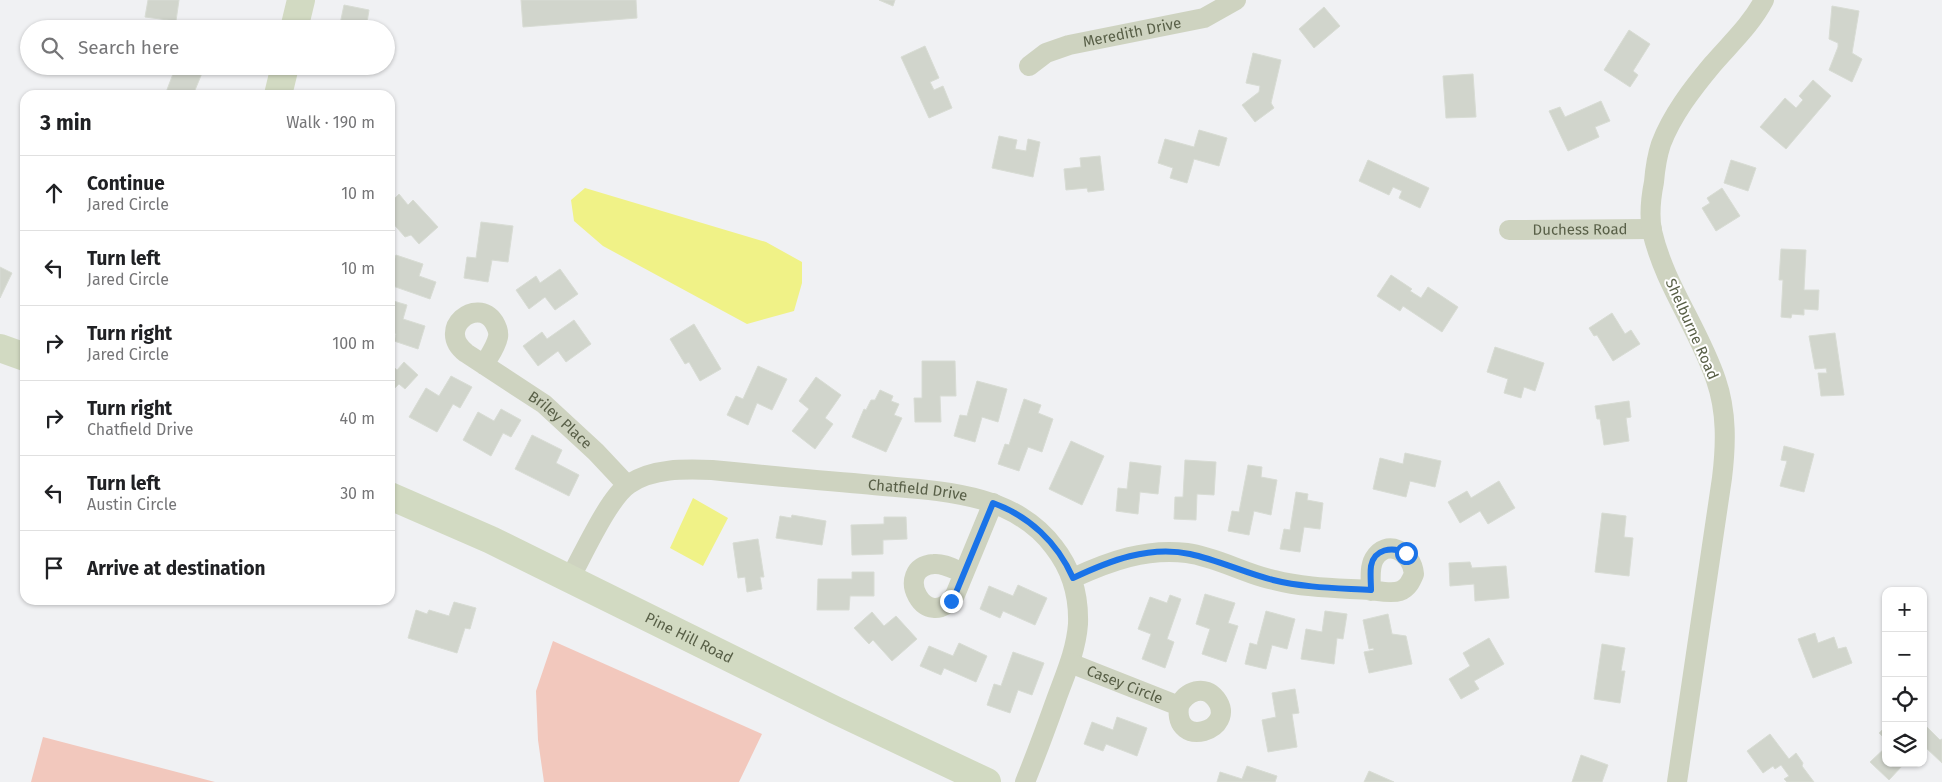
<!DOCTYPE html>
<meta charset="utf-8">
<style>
body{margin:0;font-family:"Fira Sans",sans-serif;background:#f2f2f2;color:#202124}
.controls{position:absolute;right:15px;bottom:15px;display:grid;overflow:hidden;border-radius:10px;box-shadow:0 1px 4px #0004}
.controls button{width:45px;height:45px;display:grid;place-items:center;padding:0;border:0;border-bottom:1px solid #e0e0e0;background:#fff;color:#202124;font:25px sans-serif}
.stop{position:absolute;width:15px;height:15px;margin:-11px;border:4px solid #1a73e8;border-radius:50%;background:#fff}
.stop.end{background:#1a73e8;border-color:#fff;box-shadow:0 1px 5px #0008}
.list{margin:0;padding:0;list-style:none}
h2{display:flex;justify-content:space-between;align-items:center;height:65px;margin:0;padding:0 20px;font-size:21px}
h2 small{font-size:16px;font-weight:400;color:#757577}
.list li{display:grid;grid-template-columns:32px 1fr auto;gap:15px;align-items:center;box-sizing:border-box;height:75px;padding:0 20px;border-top:1px solid #e0e0e0}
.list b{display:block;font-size:19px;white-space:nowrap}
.list p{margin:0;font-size:16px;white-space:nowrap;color:#757577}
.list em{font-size:16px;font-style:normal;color:#757577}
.icon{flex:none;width:28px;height:28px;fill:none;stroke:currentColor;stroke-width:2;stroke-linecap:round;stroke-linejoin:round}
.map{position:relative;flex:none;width:1942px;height:782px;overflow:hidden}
.search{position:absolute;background:#fff;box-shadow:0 1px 4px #0004;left:20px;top:20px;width:375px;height:55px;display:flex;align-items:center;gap:12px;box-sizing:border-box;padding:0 18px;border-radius:28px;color:#757577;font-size:19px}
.panel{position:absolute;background:#fff;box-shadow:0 1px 4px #0004;left:20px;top:90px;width:375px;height:515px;border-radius:15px}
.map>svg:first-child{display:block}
</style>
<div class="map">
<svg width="1942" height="782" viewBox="0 0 1942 782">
<rect width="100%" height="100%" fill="#f0f1f3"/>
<path fill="#f2c8bd" d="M553,641L762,734L739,782H544L538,740L536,691Z
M43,737L215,782H31Z"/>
<path fill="#f0f287" d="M585,188L766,242L802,262V283L794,311L747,324L603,246L574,221L571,200Z
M693,498L728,518L703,566L670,548Z"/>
<path fill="#d1d5cc" stroke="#d8dcd4" d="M148,0H179L176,21L145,17Z
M521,0H636L637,18L523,27Z
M879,0H895L893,6Z
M344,5L369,10L366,29H339Z
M1832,6L1859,11L1852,53L1862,59L1852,82L1829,70L1838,47V43L1829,39Z
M1324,7L1340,26L1314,48L1299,29Z
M1629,30L1650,44L1633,71L1638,75L1630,87L1604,70Z
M925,46L939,78L930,82L934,90L943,86L952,108L929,118L901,57Z
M1253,53L1281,60L1271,103L1274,108L1255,122L1242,105L1259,92L1260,86L1246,83Z
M176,66H185L202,73L193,95H165Z
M1473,74L1476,117L1446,118L1443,76Z
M1813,80L1831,96L1786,149L1760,127L1785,98L1796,108L1803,100L1799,96Z
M1601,101L1610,121L1595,127L1599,137L1568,151L1549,111L1560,107L1565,117Z
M1199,130L1227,138L1219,166L1194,159L1187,183L1170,178L1173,168L1158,163L1165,139L1194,147Z
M999,136L1017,140L1015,149L1026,151L1028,139L1040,142L1033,177L992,168Z
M1100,156L1104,190L1088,192L1087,188L1066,190L1064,169L1081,167L1080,158Z
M1368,160L1429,188L1420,208L1399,198L1402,191L1393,187L1389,195L1359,181Z
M1731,160L1756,168L1748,191L1724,183Z
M1722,188L1740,216L1716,231L1702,208L1710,203L1707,198Z
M399,194L408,205L413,200L438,227L419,244L411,235L405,237L390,220V203Z
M481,222L513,226L508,262L492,260L488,282L464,278L467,257L476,258Z
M1781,249L1806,250L1804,290H1819L1818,310L1804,309V315L1792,314L1791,318L1781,317L1783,280H1779Z
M396,255L423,264L419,276L436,282L430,299L390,285V272Z
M0,267L12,273L0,298Z
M560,269L578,294L555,310L545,297L529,309L516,290L536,276L540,283Z
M1391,275L1412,289L1410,291L1421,298L1428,287L1458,307L1442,332L1403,306L1400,311L1377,296Z
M390,300L407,305L403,319L425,326L418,349L394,341L396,334L390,333Z
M1612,313L1625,334L1631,330L1640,344L1613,361L1597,335L1594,336L1589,328Z
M574,320L591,344L566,362L558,351L538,366L523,346L542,332L547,339Z
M694,324L721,369L700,381L689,362L685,364L670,339Z
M1835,333L1844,395L1821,396L1818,373H1827L1826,368L1815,369L1809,336Z
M1495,347L1544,363L1535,391L1524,387L1521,398L1504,393L1508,379L1487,372Z
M922,361H955L956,396H940L941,422H915L914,398H922Z
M404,362L418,375L405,389L399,384L390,393V363L397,370Z
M758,366L787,379L772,410L757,403L748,425L727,415L736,396L743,399Z
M451,376L472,387L460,408L453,404L437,432L409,417L426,388L439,396Z
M816,377L841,395L825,418L833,424L815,449L792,431L809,409L799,401Z
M977,381L1007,389L998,422L982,417L975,442L954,436L960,415L967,416Z
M880,390L893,396L891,401L899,404L894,415L902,418L886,452L852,437L864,409L866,410L871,400H875Z
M1024,399L1041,405L1038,413L1053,419L1042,452L1028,447L1019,471L998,464L1005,444L1009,445Z
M1629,401L1631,417L1626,418L1629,441L1604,445L1600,419H1597L1595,406Z
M501,409L521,420L511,437L503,433L491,456L463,440L478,412L494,421Z
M532,435L562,450L556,463L579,475L569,496L515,469Z
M1071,441L1104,456L1082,505L1049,489Z
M1784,446L1814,454L1804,492L1780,486L1787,461L1781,460Z
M1405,453L1441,461L1435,487L1410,481L1406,497L1373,489L1380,458L1403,464Z
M1185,460L1216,462L1214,495L1197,494L1196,520L1174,519L1175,497H1183Z
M1130,462L1161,466L1158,494L1140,492L1138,514L1116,511L1118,488L1127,489Z
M1248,465L1262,467L1261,477L1277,480L1271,515L1254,511L1249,535L1228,531L1232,511L1239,512Z
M1499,481L1515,508L1488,524L1480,511L1460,523L1448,502L1467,491L1471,498Z
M1296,492L1308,494L1307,500L1323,503L1320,529L1304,527L1300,552L1280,549L1284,529L1290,530Z
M1602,513L1626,516L1624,537L1633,538L1629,576L1595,572Z
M792,515L826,521L822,545L776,538L780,516L791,518Z
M884,517H906L907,539L883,540V554L852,555L851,525L884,524Z
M758,539L764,577H760L762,589L747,592L745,577L738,578L733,543Z
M1470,562L1472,568L1506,566L1509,598L1475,601L1474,584L1450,586L1449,563Z
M852,572H874V596H850L849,610H817L818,579H852Z
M1018,585L1047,598L1035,625L1003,611L1000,618L980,609L989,586L1013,596Z
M1205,594L1235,603L1228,623L1238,626L1226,662L1202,654L1210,629L1196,624Z
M1170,595L1181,599L1167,639L1174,642L1165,668L1142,659L1151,634L1138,629L1150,597L1167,603Z
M454,602L476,608L470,629L465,628L457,653L408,638L416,610L427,614L429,610L449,616Z
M1266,611L1295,619L1287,649L1272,645L1266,669L1245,664L1250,643L1257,645Z
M1325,611L1347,614L1343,639L1337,638L1334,664L1301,659L1306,629L1322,632Z
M872,612L884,626L896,616L917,639L892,661L873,640L869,644L854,628Z
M1388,614L1392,634L1406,636L1412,664L1369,673L1364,652L1374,650L1373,648L1369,649L1363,620Z
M1815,633L1818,643L1834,637L1838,649L1846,647L1852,663L1813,678L1798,639Z
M1489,638L1504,664L1474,681L1479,689L1461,699L1449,679L1470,666L1463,653Z
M959,643L987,656L976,682L944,668L941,675L920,666L929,646L953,656Z
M1602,644L1625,648L1621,671H1625L1620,703L1594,699Z
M1013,652L1044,663L1032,695L1018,690L1010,713L987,705L994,684L1001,686Z
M1295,689L1299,713L1292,714L1297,747L1268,752L1262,720L1276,717L1272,693Z
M1117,717L1147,728L1137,756L1106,744L1103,751L1084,744L1092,722L1113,730Z
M1923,723L1940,740L1942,739V763L1925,747L1923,748Z
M1886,726V740L1879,733Z
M1770,734L1789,759L1796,753L1803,763L1802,766L1814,782H1787L1784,779L1789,776L1781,765L1775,769L1773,766L1763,773L1747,751Z
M1886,747V763H1899L1902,766L1889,780L1870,762Z
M1581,755L1608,765L1602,782H1572Z
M1247,766L1277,776L1275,782H1217L1220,772L1242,779Z
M1369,771L1394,782H1364Z"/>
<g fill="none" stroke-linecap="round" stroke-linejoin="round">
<g stroke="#ced3c0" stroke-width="20">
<path id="s1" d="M1029,66L1046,53L1069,45L1204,18L1236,0"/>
<path id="s2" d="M1509,230L1652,229"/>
<path id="s3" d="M484,365C489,356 496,347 498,337C499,332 497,327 494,322C477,296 435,329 466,353L544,404L596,452L627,485"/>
<path d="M964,573C955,570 944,563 934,564C891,567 926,636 955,595L993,503"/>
<path id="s4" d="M570,578C583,555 609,497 629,484C653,468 684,469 712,470C762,475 812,480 863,484C929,491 1010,488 1054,547C1072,570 1079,595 1078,624C1076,651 1065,675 1056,700C1046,728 1036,755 1025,782"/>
<path d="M1073,578C1110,561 1146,548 1187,553C1217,557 1245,574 1274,580C1305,588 1338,588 1370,590C1379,591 1391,594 1400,591C1408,588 1411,581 1414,574C1412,551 1386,538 1374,559C1369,568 1371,581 1371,591"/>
<path id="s5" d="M1070,663L1179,706C1173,751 1239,730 1216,699C1205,684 1186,691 1179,706"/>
<path d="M1677,782L1722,478C1726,445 1727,412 1716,380C1699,329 1664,284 1652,231C1649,215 1651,197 1654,182C1655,170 1657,156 1661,144C1672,115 1692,89 1712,65C1730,44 1751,25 1764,0"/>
</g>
<g stroke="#d2dac2" stroke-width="28">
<path d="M294,29L301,0"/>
<path d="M278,95L285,66"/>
<path d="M0,348L25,357"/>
<path id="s6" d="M390,496L491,540L835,710L987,782"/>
</g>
</g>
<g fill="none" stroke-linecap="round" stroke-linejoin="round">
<path stroke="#1a73e8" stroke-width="6" d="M951,601L955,595L993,503C1029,516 1057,542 1073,578C1109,561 1149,545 1190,554C1218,560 1245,573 1273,580C1305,588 1339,588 1371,590C1371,583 1370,574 1371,566C1374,549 1392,546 1406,553"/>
</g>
<g text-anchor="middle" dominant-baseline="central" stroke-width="4" stroke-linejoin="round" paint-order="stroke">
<g font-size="15" fill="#585f47" stroke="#fff">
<text stroke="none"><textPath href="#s1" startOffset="110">Meredith Drive</textPath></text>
<text stroke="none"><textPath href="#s2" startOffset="71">Duchess Road</textPath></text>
<text transform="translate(1692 329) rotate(66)">Shelburne Road</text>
<text stroke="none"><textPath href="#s3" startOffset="240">Briley Place</textPath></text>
<text stroke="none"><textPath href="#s4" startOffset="404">Chatfield Drive</textPath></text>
<text stroke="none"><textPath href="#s6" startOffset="331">Pine Hill Road</textPath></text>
<text stroke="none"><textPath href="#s5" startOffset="59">Casey Circle</textPath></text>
</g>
</g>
</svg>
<div class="controls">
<button>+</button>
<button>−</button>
<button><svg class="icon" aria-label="locate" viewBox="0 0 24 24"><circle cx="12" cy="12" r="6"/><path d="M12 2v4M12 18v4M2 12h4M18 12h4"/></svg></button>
<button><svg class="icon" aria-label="layers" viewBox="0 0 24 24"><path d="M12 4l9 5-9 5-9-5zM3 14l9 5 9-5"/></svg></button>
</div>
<div class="stop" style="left:1406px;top:553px"></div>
<div class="stop end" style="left:951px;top:601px"></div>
<div class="search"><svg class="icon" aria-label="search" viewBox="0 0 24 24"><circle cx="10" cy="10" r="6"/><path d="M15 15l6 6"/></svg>Search here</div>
<section class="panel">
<h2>3 min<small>Walk · 190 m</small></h2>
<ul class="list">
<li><svg class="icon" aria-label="ahead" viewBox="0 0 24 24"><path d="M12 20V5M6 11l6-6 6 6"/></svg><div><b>Continue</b><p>Jared Circle</p></div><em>10 m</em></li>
<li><svg class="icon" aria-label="left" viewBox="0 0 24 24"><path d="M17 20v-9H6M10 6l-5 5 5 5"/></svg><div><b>Turn left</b><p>Jared Circle</p></div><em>10 m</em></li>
<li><svg class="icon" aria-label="right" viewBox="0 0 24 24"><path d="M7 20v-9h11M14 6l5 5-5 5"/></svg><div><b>Turn right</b><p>Jared Circle</p></div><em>100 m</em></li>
<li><svg class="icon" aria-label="right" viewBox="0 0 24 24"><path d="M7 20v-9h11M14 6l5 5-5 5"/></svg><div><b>Turn right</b><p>Chatfield Drive</p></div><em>40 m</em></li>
<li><svg class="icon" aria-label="left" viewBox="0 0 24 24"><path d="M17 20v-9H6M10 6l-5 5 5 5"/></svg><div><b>Turn left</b><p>Austin Circle</p></div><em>30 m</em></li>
<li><svg class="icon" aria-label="arrive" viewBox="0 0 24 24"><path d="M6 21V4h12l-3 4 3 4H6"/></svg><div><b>Arrive at destination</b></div></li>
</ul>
</section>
</div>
